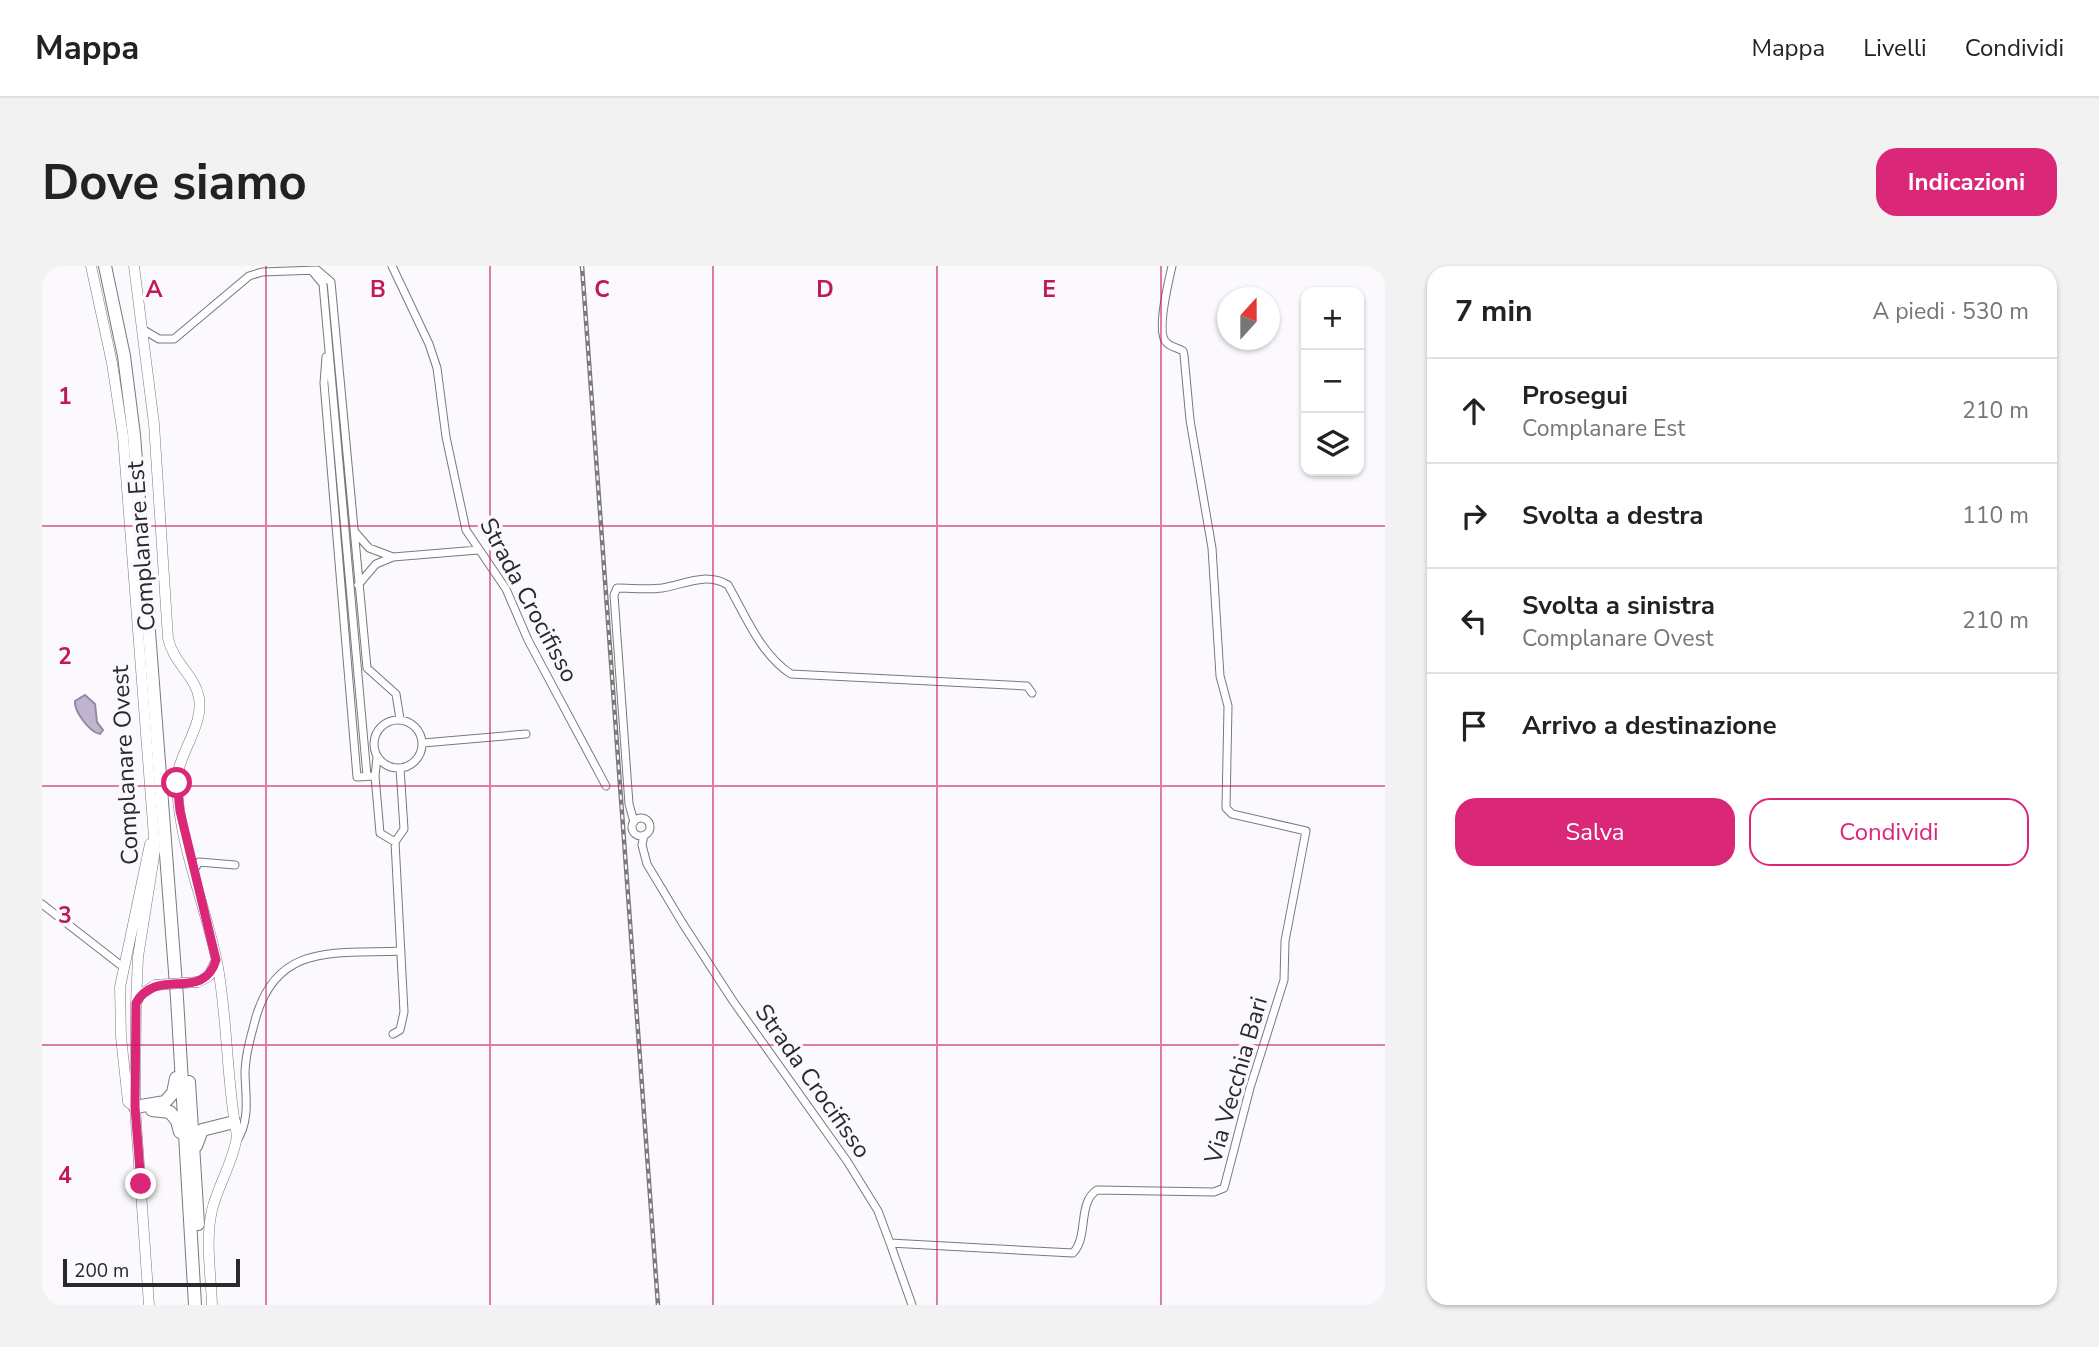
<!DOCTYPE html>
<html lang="it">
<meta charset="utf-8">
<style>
body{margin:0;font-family:"Nunito Sans",sans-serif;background:#f2f2f2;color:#222}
.controls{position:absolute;right:21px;top:21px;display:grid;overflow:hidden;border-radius:14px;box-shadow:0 2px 5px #0004}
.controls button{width:63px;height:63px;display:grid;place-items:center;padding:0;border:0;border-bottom:2px solid #e0e0e0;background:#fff;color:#222;font:35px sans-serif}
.compass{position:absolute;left:1175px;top:21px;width:63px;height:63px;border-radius:50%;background:#fff;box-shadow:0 2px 5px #0004;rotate:21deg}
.scale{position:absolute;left:21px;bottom:18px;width:177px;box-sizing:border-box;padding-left:7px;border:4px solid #2a292b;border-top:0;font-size:19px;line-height:24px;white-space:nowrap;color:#2a292b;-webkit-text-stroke:5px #fbf9fe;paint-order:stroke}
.stop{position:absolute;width:21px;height:21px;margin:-16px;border:5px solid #db2777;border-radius:50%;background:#fff}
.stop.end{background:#db2777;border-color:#fff;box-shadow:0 2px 7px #0008}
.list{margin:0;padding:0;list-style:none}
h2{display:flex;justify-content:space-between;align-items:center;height:91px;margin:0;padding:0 28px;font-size:30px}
h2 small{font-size:23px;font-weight:400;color:#767676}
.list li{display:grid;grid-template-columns:46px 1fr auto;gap:21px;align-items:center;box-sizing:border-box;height:105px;padding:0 28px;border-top:2px solid #e0e0e0}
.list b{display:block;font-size:26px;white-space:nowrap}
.list p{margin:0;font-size:23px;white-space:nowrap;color:#767676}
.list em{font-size:23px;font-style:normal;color:#767676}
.actions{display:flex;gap:14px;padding:21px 28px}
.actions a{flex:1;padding:16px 0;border:2px solid #db2777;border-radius:21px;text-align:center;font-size:24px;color:#db2777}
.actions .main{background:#db2777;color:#fff}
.icon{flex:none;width:38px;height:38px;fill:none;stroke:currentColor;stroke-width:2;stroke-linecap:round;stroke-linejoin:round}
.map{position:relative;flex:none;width:1343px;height:1039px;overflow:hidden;border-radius:21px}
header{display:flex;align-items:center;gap:42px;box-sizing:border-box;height:98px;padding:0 35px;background:#fff;border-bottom:2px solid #e0e0e0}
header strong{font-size:33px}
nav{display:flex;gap:38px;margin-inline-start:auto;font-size:24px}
.intro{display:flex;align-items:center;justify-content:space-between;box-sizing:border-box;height:168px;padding:0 42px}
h1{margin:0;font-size:49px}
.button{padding:18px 32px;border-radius:21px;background:#db2777;color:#fff;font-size:24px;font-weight:700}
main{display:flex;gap:42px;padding:0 42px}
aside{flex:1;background:#fff;border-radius:21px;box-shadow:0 2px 5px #0004}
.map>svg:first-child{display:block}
</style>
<header>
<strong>Mappa</strong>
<nav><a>Mappa</a><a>Livelli</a><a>Condividi</a></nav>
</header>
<div class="intro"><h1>Dove siamo</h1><a class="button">Indicazioni</a></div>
<main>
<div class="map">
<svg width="1343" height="1039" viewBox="0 0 1343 1039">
<rect width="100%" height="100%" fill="#fbf9fe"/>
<path fill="#c0b4d0" stroke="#938a9e" stroke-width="2" d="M43,429L53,438L55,456L61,464L58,468C47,466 32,445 33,435Z"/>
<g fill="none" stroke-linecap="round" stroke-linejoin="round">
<g stroke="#7a787d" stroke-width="9">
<path id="street" d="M350,0L387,78L395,102L404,171L424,264L464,323L486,374L564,520
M271,6L281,18L325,510
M100,63L117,73H132L207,10L220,6L275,4L289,16L325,402L354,428L358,453
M284,91L282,117L315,511L333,510
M313,266L327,282L351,291
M316,319L334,298L351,291L436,284
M332 478a24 24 0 1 1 48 0a24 24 0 1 1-48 0Z
M381,477L484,468
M335,491L333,510L338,567L353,576
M590 561a9 9 0 1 1 18 0a9 9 0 1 1-18 0Z
M592,556L587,538L572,329L575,322C589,322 606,324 620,322C644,318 663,306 686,319C703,349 719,389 749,408L985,420L990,427
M602,569L600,579L605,598L641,658L691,735L805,895L836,945L848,977
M152,604L157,596L193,599
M0,638L81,701
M351,768L358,764L362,746L353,576L362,563L358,502
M194,876C208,856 204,832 203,809C203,789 209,770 214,751C236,676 294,688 359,685
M870,1039L848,977L1031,987C1047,970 1035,937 1055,924L1172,926L1182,922L1208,822L1242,714L1243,675L1264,565L1190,548L1184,542L1186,440L1178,410L1170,282L1148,154L1142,89L1141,85C1136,82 1129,81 1125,77C1113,68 1127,14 1130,0"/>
</g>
<g stroke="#7a787d" stroke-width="11">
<path id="secondary" d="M49,0L70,97L81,170L113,584L96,691L94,737L93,841L107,1039
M92,0L112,158L126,372C131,397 153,409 157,432C162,462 134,488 135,519C137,578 163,638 175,696C186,753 184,813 195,870C191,897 176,919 170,944C163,975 169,1008 170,1039
M156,716L167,710L173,697
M94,737L98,729L113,719
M93,841L86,836L79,771L78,721L108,578"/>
</g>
<g stroke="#7a787d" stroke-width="14">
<path id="highway" d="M63,0L82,90L92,169L135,732L153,1039
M147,816L156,958
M93,841L123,836L131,827L134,812
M110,844L128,846L135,855L138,866
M154,880L160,864L192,856"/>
</g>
<use href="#street" stroke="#fff" stroke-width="7"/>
<use href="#secondary" stroke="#fff" stroke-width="10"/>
<use href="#highway" stroke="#fff" stroke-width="12"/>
<g stroke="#7b797c" stroke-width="4.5">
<path id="rail" d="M540,0L616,1039"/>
</g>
<use href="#rail" stroke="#fbf9fe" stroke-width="2" stroke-dasharray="5" stroke-linecap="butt"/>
<g stroke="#7a787d" stroke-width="11" stroke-linecap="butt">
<path id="secondary-bridge" d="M113,719L156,716"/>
</g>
<use href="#secondary-bridge" stroke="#fff" stroke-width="10"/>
</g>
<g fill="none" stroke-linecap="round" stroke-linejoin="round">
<path stroke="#db2777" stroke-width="9" d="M99,918L93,841L94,737C115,700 161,737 174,694L138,545L135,517"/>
</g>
<path fill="none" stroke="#c2185b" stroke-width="2" stroke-opacity="0.55" d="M224,0V1039M448,0V1039M671,0V1039M895,0V1039M1119,0V1039M0,260H1343M0,520H1343M0,779H1343"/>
<g text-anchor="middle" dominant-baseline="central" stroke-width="7" stroke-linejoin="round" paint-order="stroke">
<g font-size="24" fill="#2a292b" stroke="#fbf9fe">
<text transform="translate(99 280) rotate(-94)">Complanare Est</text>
<text transform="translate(487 334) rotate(62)">Strada Crocifisso</text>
<text transform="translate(83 499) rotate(-93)">Complanare Ovest</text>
<text transform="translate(1194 814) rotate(-74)">Via Vecchia Bari</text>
<text transform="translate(771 815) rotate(55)">Strada Crocifisso</text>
</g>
</g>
<g font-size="23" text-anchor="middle" font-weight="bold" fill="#c2185b" stroke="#fbf9fe" stroke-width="7" stroke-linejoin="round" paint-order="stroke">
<text x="112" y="31">A</text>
<text x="336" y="31">B</text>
<text x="560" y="31">C</text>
<text x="783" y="31">D</text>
<text x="1007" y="31">E</text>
<text x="23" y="138">1</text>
<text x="23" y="398">2</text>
<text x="23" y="657">3</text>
<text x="23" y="917">4</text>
</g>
</svg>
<div class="controls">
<button>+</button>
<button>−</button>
<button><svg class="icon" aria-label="layers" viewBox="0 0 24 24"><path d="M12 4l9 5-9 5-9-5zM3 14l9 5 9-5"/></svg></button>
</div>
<svg class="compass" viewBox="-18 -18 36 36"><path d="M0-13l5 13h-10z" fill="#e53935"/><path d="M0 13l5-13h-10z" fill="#767676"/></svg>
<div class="scale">200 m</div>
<div class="stop" style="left:135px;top:517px"></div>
<div class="stop end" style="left:99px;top:918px"></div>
</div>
<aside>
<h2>7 min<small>A piedi · 530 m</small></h2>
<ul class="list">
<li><svg class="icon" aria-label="ahead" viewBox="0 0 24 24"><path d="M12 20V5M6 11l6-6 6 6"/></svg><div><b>Prosegui</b><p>Complanare Est</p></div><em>210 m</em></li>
<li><svg class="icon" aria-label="right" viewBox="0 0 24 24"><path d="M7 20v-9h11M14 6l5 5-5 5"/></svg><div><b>Svolta a destra</b></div><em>110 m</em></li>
<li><svg class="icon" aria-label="left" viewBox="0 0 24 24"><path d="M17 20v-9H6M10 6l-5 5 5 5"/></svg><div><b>Svolta a sinistra</b><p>Complanare Ovest</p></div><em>210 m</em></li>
<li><svg class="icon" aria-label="arrive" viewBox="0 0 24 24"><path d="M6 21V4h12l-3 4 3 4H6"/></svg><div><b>Arrivo a destinazione</b></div></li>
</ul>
<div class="actions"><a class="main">Salva</a><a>Condividi</a></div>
</aside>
</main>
